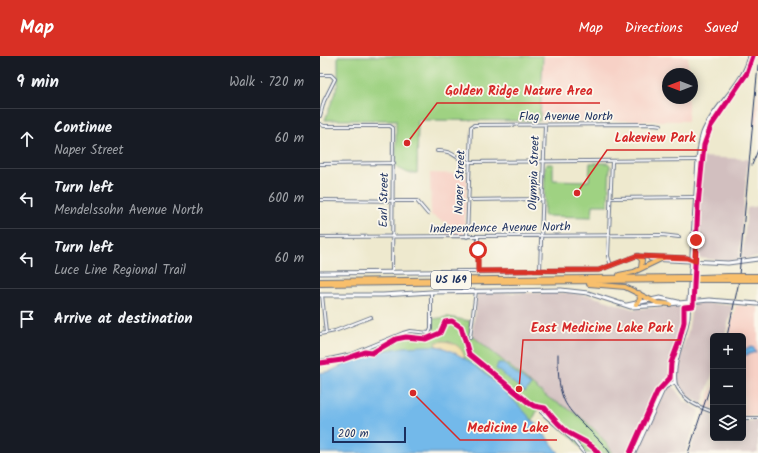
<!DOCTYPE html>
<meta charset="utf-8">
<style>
body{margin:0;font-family:Kalam,sans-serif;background:#20242c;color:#f1f3f6}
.controls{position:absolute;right:12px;bottom:12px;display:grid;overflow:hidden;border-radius:6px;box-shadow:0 2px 10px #0003}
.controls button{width:36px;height:36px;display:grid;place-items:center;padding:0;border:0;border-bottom:1px solid #363941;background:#171b24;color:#f1f3f6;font:20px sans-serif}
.compass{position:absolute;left:342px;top:12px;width:36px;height:36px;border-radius:50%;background:#171b24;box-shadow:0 2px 10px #0003;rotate:270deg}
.scale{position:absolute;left:12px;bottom:10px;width:74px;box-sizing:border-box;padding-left:4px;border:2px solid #1b2f5e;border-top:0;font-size:11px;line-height:14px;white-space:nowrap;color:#1b2f5e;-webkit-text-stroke:3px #fbf7ec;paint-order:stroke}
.stop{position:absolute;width:12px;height:12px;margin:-9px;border:3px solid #d93025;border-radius:50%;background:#fff}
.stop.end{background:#d93025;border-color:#fff;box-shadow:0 1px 4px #0008}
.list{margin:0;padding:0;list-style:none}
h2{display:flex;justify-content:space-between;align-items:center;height:52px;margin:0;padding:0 16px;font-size:17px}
h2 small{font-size:13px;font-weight:400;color:#9ea1a6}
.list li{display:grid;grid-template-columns:26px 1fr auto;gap:12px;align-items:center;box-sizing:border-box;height:60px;padding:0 16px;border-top:1px solid #363941}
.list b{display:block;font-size:15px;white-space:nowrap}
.list p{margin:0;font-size:13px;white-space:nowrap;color:#9ea1a6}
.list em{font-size:13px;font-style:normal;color:#9ea1a6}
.icon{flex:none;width:22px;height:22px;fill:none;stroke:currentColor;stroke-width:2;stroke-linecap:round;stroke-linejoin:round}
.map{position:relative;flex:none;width:438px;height:397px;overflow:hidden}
header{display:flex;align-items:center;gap:24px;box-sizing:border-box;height:56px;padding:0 20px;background:#d93025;color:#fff}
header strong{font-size:19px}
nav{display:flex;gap:22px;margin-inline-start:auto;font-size:14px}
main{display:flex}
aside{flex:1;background:#171b24}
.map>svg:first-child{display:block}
</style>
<header>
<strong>Map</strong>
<nav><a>Map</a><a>Directions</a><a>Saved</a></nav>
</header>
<main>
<aside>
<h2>9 min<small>Walk · 720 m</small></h2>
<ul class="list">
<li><svg class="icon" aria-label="ahead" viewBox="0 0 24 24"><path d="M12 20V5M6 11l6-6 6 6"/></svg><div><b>Continue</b><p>Naper Street</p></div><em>60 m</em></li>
<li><svg class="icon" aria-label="left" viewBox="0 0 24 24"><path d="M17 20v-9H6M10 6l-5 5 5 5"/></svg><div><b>Turn left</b><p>Mendelssohn Avenue North</p></div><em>600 m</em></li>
<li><svg class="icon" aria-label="left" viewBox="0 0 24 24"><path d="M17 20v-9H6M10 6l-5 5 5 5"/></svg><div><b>Turn left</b><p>Luce Line Regional Trail</p></div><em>60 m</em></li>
<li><svg class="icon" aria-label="arrive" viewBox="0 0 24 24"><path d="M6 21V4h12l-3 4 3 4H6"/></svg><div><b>Arrive at destination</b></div></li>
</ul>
</aside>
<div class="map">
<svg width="438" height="397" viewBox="0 0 438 397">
<rect width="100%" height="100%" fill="#fbf7ec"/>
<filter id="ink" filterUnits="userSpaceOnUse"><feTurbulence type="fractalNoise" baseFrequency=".025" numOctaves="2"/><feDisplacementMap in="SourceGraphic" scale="8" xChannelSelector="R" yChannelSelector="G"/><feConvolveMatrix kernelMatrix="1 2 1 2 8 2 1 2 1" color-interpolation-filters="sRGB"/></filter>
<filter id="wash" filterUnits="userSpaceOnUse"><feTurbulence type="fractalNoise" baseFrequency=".012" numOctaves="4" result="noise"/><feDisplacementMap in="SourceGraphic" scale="16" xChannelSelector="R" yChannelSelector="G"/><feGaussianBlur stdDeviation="0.9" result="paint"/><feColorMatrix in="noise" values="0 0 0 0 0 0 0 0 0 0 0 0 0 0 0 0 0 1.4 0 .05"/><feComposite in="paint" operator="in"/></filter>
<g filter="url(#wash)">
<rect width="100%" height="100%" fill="#eee9ce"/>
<path fill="#f7d1c6" d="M223,0H368V18H348V42H368V65H220Z
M438,31V68H434Z
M110,117L147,118L144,180H126V167L111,159Z
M416,249L438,251V360H423V280H408Z
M393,327V354L385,351Z"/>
<path fill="#d2bfbf" d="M380,101L428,103L419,203L408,205L378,202L375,199Z
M438,150V201L422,203L427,152Z
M159,237H250L268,239L313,253L363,250V267L360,281L349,310V321L337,333L308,397H293L287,387L268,368L242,349L230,343L152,280L157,239Z
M378,247L413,249L405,280H393V317L382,348L367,340L358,326L357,317L358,305L368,276L372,251L374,248Z
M351,330L354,331L363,344L380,354L365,397H317L342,341Z
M384,355L393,359V382H423V365H438V397H369Z"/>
<path fill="#9fd282" stroke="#5d8070" d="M18,0H223L220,65L98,64L97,117H88L76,111V64H5L18,28Z
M270,107H288L290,109L288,149H273L272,161L224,160L225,110L227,108H233V124L269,125Z
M128,261L150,265L149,277L230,343C256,355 278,373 293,397H265L255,384L228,361L223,352L218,353L212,365L171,322L141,301L123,291L61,294L43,299L42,296L84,278L92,277L109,280L112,276V263Z"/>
<path fill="#eeda9e" stroke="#84847e" d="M124,285C135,286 145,293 145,304L123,291H117L116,286Z"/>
<path fill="#73b9ea" stroke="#4774a4" d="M84,291C94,291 115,288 124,292C164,307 213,363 239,397H0V317L11,315L43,299Z
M433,291L436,296L423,300V293Z
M182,307L211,329L205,336L176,313L178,307Z"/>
</g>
<g filter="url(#ink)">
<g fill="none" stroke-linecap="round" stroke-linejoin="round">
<g stroke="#657085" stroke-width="4">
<path id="minor" d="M0,19H11L15,23L4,45L0,60
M0,68L4,70H70L73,72L72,217
M117,95C135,94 135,104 149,106L378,104
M0,108L74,107
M291,142L376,141
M0,144L97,145L108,158
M148,144L222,143
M0,181L342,179L359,181
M147,181L151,71L154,69L334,68L341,69
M158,181V215
M291,210L288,200L292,106
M220,215L225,69
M2,239L6,277
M0,278L15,275L51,261
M150,282L156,235
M0,305L32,298L83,277L90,275L109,277L111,273V236
M355,326C362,344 376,350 393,356
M221,356L254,385L264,397
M423,362H438"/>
</g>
<g stroke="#657085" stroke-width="5">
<path id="tertiary" d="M330,203L408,207L438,203
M0,217L279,214L316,200L367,202L372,204
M0,239H63L111,236L241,234L268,237L311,251L343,249
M349,248L389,244L438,248
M307,249L340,242L358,246
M314,397L342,336L345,331L355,326C352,304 365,283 368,261L378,104C379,95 380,86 383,77C394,49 423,30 430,0"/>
</g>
<g stroke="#657085" stroke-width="6">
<path id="motorway" d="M318,200L322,204L321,212
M299,219L314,216L343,202
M430,220H438
M381,221L408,220
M381,224H408
M429,224H438
M0,225L361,221
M0,228L360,224
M269,228L305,231L337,247L350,248
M316,248L320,244L319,237"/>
</g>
<use href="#minor" stroke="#fff" stroke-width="2"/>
<use href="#tertiary" stroke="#fff" stroke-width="3"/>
<use href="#motorway" stroke="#f8bf6c" stroke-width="4"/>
<path stroke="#1b2f5e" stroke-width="1" d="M432,109L438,94
M407,280L418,230L438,9
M238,298C238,312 238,331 244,344C251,361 278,379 290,397
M368,397L393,322"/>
<g stroke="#657085" stroke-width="6" stroke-linecap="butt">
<path id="motorway-bridge" d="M408,220H430
M361,221H381
M360,224H381
M408,224H429"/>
</g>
<use href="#motorway-bridge" stroke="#f8bf6c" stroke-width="4"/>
<g stroke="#fbf7ec" stroke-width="8">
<path id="cycleway" d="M0,307L22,304L45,296L52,297L76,283L86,281L106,283L120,277L125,266L132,265L141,271L149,298L209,347L214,350L225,352C232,361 239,370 249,377C260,384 270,386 278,397
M310,397L337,336L350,322L351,307L359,286L364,266V251L373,250L378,149L384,89L391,70L427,17L433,0"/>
</g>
<use href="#cycleway" stroke="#d6006c" stroke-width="5"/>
</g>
</g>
<g fill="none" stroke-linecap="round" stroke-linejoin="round" filter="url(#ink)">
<path stroke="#d93025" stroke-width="5" d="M158,194V215L279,214L316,200L367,202L375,205L376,184"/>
</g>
<g text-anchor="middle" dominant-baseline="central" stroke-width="3.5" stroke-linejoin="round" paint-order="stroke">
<rect fill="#fbf7ec" stroke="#5e6b89" stroke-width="1" x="111" y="215" width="40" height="18" rx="3"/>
<g font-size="11" font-weight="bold" fill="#1b2f5e">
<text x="131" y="224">US 169</text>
</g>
<g font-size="12" fill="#1b2f5e" stroke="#fbf7ec">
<text x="246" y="60">Flag Avenue North</text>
<text transform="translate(214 117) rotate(-88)">Olympia Street</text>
<text transform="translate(140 126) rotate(-88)">Naper Street</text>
<text transform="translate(64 144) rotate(-89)">Earl Street</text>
<text transform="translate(180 172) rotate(-1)">Independence Avenue North</text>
</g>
</g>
<path fill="none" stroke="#d62828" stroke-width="1.5" d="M87 87L117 47H280M257 137L287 94H384M199 333L203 284H361M93 337L140 384H237"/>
<g fill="#d62828" stroke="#fbf7ec" stroke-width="1.5">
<circle cx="87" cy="87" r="4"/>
<circle cx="257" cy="137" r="4"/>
<circle cx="199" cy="333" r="4"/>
<circle cx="93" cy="337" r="4"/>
</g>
<g font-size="13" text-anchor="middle" font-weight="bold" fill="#d62828" stroke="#fbf7ec" stroke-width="3.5" stroke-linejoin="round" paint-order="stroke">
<text x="199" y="39">Golden Ridge Nature Area</text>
<text x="335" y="86">Lakeview Park</text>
<text x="282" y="276">East Medicine Lake Park</text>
<text x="188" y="376">Medicine Lake</text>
</g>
</svg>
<div class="controls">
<button>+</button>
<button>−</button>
<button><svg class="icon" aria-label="layers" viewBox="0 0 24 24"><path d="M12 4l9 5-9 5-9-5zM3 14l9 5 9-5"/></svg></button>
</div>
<svg class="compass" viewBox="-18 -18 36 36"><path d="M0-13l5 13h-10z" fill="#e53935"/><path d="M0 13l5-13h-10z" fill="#9ea1a6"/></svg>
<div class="scale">200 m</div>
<div class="stop" style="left:158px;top:194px"></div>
<div class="stop end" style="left:376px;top:184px"></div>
</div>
</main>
